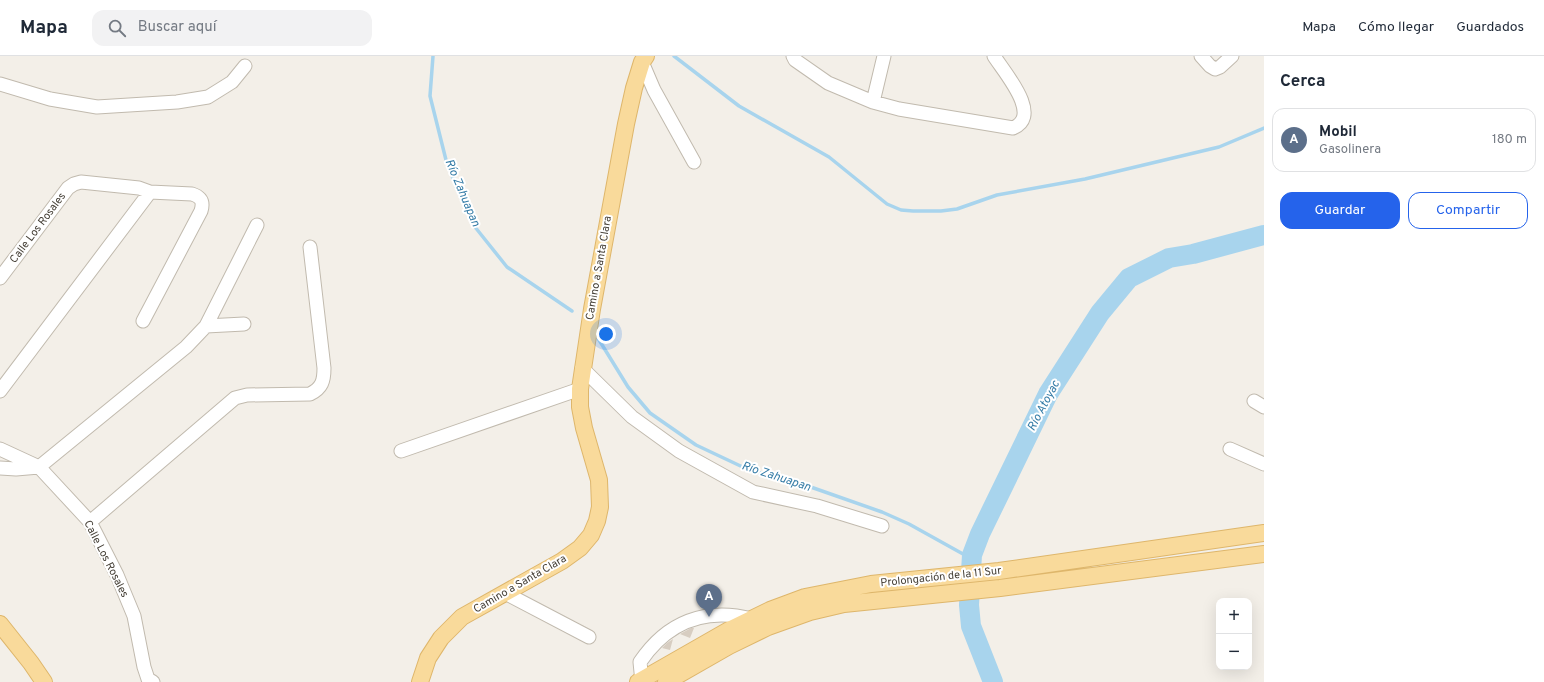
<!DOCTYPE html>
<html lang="es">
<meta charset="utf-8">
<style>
body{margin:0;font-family:Overpass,sans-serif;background:#f2f2f3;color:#1f2937}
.controls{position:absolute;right:12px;bottom:12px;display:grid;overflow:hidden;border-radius:8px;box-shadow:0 4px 16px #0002}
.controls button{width:36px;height:36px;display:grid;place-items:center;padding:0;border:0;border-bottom:1px solid #e0e1e3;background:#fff;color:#1f2937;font:20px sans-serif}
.you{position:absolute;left:606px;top:278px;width:14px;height:14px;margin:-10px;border:3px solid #fff;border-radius:50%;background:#1a73e8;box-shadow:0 0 0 6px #1a73e833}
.badge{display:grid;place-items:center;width:26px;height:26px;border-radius:50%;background:#2563eb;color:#fff;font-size:13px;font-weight:700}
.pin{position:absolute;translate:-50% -33px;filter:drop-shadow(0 1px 2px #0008)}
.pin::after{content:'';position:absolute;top:21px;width:14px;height:12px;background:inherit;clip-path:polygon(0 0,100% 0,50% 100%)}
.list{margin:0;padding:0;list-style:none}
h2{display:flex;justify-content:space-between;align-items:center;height:52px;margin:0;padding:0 16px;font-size:17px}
h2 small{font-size:13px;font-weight:400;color:#747a83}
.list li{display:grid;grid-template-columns:26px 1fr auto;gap:12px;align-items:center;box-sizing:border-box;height:64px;margin:0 8px 8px;padding:0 8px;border:1px solid #e0e1e3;border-radius:12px}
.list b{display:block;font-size:15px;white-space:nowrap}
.list p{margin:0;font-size:13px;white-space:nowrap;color:#747a83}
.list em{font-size:13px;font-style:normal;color:#747a83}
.actions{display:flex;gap:8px;padding:12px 16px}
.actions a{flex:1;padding:9px 0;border:1px solid #2563eb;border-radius:12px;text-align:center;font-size:14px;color:#2563eb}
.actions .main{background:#2563eb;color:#fff}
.icon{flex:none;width:22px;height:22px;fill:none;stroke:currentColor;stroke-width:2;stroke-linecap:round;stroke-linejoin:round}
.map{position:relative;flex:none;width:1264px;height:626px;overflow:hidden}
header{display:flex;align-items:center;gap:24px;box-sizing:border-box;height:56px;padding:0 20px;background:#fff;border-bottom:1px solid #e0e1e3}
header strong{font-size:19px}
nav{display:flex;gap:22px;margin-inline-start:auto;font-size:14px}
.search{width:280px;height:36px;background:#f2f2f3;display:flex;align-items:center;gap:10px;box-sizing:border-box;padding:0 14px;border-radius:12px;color:#747a83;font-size:15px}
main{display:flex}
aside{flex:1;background:#fff}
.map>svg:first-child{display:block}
</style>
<header>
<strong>Mapa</strong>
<div class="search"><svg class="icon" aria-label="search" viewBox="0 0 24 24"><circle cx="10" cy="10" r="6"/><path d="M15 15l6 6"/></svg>Buscar aquí</div>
<nav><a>Mapa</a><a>Cómo llegar</a><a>Guardados</a></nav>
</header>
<main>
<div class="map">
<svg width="1264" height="626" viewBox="0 0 1264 626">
<rect width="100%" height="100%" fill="#f3efe8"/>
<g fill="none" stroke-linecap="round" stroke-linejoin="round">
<path stroke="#a8d4ed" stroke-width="3.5" d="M433,0L430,40L446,104L457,133L475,171L507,211L572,255
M674,0L739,50L829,101L887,148L901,154L913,155H941L957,153L997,139L1085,123L1219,91L1264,72
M596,279L628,331L650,357L696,389L749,414L805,429L882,456L909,468L972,503"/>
<path stroke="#a8d4ed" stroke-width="20" d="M993,626L971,570L969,549L972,499L980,478L1048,338L1100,257L1129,222L1169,202L1193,198L1264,179"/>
</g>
<path fill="#d7cdc1" d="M694,572L690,582L680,578L691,572Z
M673,583L670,594L662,592L667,587Z"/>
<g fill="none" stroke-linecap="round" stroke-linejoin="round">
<g stroke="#c1baae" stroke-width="15">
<path id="minor" d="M793,0L795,4L828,27L873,46L899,53L1013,72C1043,60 1004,16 994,0
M1201,0L1210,10L1215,13L1220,11L1232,0
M642,6L654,34L694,106
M0,28L50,43L97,51L177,46L208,41L232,26L245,10
M873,46L884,0
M0,222L68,132L74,128L81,126L139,132L150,136
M206,270L244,268
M582,312L632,361L679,395L753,436L817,450L882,470
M0,335L150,136L192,138C201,141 204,145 201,155L143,265
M1254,345L1264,351
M0,393L39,411L90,466L117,519L134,560L144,611L148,623L153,626
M1230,393L1264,408
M401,395L580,333
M0,412L16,413L39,411L186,291L206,270L257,169
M90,466L235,342L247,339L310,338C322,332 324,325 324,312L310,191
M505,537L589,581
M642,626L640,606C667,566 705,551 752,563"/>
</g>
<g stroke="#deb66b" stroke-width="18">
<path id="major" d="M0,568L31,607L44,626
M420,626L428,602L441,582L462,561L562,505L580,492L591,479L597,465L600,451L599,424L584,372L580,351V333L592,253L626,68L634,32L642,6L646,0
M638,626L729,574L770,554L805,541L871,528L999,515L1264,477
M666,626L729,590L768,571L810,556L844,548L1000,532L1264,498"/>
</g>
<use href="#minor" stroke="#fff" stroke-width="13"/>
<use href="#major" stroke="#f9da9b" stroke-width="16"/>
</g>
<g text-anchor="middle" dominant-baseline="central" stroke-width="4" stroke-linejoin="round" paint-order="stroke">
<g font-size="11" fill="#464037" stroke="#fff">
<text transform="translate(38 172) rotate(-53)">Calle Los Rosales</text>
<text transform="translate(599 212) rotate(-80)">Camino a Santa Clara</text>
<text transform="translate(106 503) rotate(63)">Calle Los Rosales</text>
<text transform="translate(941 521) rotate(-6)">Prolongación de la 11 Sur</text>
<text transform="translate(520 528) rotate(-30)">Camino a Santa Clara</text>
</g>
<g font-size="12" font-style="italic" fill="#337ba6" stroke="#fff">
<text transform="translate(462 137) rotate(67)">Río Zahuapan</text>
<text transform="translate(1044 350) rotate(-62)">Río Atoyac</text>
<text transform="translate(776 421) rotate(18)">Río Zahuapan</text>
</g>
</g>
</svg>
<div class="controls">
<button>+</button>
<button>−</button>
</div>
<div class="you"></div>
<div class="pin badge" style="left:709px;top:561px;background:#5c6f8a">A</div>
</div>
<aside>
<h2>Cerca<small></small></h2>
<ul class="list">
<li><span class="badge" style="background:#5c6f8a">A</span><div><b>Mobil</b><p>Gasolinera</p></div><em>180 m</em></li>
</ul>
<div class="actions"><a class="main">Guardar</a><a>Compartir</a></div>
</aside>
</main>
